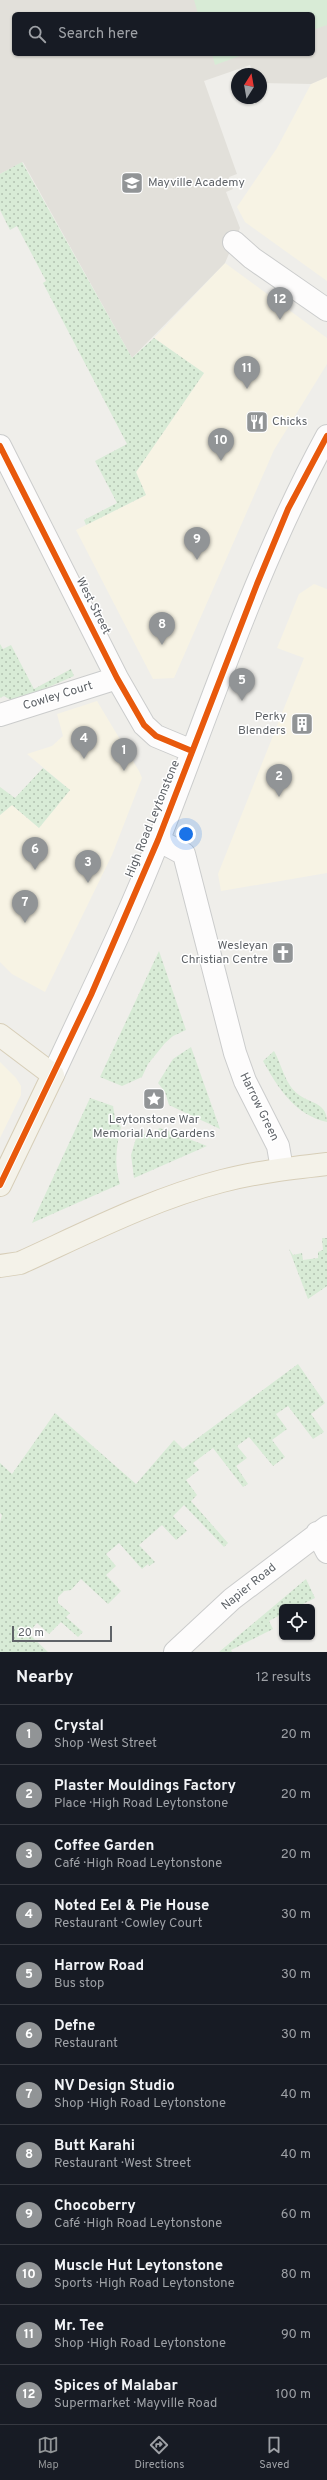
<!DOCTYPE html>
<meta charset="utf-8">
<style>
body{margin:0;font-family:Overpass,sans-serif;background:#242831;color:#f1f3f6}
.controls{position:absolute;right:12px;bottom:12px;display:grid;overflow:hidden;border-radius:6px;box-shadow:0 1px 3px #0004}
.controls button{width:36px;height:36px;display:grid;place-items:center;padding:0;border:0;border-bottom:1px solid #363941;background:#171b24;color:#f1f3f6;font:20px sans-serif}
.compass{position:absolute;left:231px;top:68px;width:36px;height:36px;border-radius:50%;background:#171b24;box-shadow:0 1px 3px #0004;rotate:11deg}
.scale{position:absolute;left:12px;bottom:10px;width:100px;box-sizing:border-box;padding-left:4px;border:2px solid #5f6368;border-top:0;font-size:11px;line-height:14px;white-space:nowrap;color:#5f6368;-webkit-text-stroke:3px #fff;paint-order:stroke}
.you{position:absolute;left:186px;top:834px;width:14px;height:14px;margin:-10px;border:3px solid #fff;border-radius:50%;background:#1a73e8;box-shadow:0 0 0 6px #1a73e833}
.badge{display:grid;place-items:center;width:26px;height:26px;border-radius:50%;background:#919496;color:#fff;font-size:13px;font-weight:700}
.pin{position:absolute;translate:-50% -33px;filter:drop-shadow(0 1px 2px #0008)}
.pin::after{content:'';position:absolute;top:21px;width:14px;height:12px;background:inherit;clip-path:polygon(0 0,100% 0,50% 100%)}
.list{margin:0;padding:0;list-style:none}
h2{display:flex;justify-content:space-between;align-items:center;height:52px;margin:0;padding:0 16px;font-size:17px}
h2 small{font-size:13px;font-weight:400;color:#9ea1a6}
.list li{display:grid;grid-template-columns:26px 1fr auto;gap:12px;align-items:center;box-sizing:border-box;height:60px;padding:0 16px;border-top:1px solid #363941}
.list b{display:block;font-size:15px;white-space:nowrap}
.list p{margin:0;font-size:13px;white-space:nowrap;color:#9ea1a6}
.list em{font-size:13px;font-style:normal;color:#9ea1a6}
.icon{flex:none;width:22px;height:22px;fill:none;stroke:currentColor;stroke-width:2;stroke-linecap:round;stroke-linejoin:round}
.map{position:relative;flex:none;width:327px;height:1652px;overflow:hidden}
.search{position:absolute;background:#171b24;box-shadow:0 1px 3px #0004;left:12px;right:12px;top:12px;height:44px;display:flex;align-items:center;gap:10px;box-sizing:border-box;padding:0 14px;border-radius:6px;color:#9ea1a6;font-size:15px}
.sheet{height:772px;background:#171b24}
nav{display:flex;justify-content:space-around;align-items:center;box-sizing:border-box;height:56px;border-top:1px solid #363941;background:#171b24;font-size:11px;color:#9ea1a6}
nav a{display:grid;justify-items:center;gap:2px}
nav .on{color:#919496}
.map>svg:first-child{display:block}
</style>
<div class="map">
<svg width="327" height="1652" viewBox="0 0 327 1652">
<defs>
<pattern id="grass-dots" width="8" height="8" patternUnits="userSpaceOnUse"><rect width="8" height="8" fill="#d8ebd6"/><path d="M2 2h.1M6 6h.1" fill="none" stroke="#b2c2b1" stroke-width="1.8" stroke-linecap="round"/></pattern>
</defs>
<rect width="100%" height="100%" fill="#efeeea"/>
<path fill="#f7f3e4" d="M327,77V281L245,222L237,207L277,148L311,84Z
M225,263L327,338V364L274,450L174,678L153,679L76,530L146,495L136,472L204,373L154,338Z
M314,584L327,589V873L221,891L218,874L304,658L277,648L299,594Z
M97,701L139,771L142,778L112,855L45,992L12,974L0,962V815L12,805L39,828L70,790L27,754L52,746L63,736L57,714Z
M0,1062L16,1078L21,1086V1095L0,1138Z"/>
<path fill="#e2e0da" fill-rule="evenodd" d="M0,0H327V77L311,84L261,83V74H253L250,65L204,81L237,174L229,177L233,189L226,192L240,228L225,263L132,358L23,162L0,174ZM14,14H313V54H14Z"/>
<path fill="url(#grass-dots)" d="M22,162L132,358L154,338L204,373L136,472L146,495L86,525L84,520L117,503L95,461L127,444L43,283L46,281L17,226L10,230L0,210V174Z
M0,644L3,649L11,645L34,689L71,669L74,676L14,702L4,696L0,698Z
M43,768L70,790L39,828L12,805L0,815V787L15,798Z
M159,951L186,1030L173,1036L165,1043L148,1064L142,1077L122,1086L100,1077Z
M191,1047L220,1129L169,1105L165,1092L158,1083L173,1059Z
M274,1051C282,1065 285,1085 299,1095C312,1104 327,1103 327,1122C295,1115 278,1088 263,1061Z
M90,1098L113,1106L115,1118L121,1127C116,1148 114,1164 120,1184L32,1223Z
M160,1128L207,1146L134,1178L131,1155L137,1135L151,1133Z
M322,1238H327V1286L308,1299L289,1249L293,1255L302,1253L303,1260L318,1258V1252L323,1250Z
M298,1364L325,1403L311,1414L324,1432L313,1439L288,1406L276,1414L287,1429L272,1440L285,1457L273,1466L249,1437L237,1446L247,1458L236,1466L248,1484L243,1487L213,1448L193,1463L199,1470L186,1480L197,1495L191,1501L228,1543L224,1547L184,1505L173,1516L187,1531L176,1540L162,1525L139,1545L155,1562L149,1566L148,1564L142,1569L119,1543L106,1554L116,1566L106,1575L121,1591L108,1604L81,1579L71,1590L64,1591L58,1597V1603L70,1613L66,1617L83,1632L78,1637L61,1622L49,1634L37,1623L28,1633L48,1652H0V1522L2,1515L0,1513V1463L12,1474L55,1413L136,1484L174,1440L183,1449Z
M306,1579L315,1598L297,1607H282V1614L269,1621L273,1629L231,1650L232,1652H219Z"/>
<path fill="#d8ebd6" d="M194,0H327V25L313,30V14H198Z
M212,54H245L215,65Z"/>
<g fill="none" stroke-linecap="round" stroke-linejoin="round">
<g stroke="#cbcccc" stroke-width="24">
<path id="minor" d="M234,242L252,258L327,310
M0,446L117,678L144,725L156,736L192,751
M0,715L117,678
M158,840L184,854L235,1053L245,1081L278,1146L282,1169
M53,1075C89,997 128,919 159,839C212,703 257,564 327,436
M317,1533L327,1552
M175,1652L232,1599L327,1527"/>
</g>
<g stroke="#d7ceb8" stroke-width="24">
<path id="major" d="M0,1035L53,1075L0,1185
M0,1266L20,1263C86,1233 152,1199 222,1181C256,1172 292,1168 327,1164"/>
</g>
<use href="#minor" stroke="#fdfcfc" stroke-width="22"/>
<use href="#major" stroke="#f4f2e9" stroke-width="22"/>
<g stroke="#fff" stroke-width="8">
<path id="cycleway" d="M0,446L117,678L144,725L156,736L192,751
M0,1185L91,995L158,840L257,584L288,509L327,436"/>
</g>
<use href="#cycleway" stroke="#e8590c" stroke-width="6"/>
</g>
<defs>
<g id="school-square" transform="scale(1.15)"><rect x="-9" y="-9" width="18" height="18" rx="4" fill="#919496" stroke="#fff"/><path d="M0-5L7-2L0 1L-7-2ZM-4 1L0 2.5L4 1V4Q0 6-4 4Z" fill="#fff"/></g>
<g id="restaurant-square" transform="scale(1.15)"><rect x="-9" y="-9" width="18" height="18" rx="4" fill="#919496" stroke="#fff"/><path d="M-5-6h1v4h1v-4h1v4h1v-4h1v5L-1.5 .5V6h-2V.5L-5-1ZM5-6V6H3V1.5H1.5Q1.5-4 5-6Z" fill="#fff"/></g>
<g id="building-square" transform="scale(1.15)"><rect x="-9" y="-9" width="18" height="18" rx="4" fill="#919496" stroke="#fff"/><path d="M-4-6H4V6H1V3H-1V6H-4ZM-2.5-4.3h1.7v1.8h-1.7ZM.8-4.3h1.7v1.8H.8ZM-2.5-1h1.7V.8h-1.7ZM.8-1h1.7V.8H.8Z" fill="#fff"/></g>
<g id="church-square" transform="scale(1.15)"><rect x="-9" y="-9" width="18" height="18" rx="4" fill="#919496" stroke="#fff"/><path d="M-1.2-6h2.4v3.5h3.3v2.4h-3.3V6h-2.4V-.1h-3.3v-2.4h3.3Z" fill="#fff"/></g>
<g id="sight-square" transform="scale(1.15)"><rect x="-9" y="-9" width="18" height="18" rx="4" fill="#919496" stroke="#fff"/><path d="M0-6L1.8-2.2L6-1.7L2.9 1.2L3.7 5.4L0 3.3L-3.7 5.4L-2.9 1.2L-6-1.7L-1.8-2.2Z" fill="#fff"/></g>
</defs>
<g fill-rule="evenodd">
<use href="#school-square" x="132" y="183"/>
<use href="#restaurant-square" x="257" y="422"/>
<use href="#building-square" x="302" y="724"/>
<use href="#church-square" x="283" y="953"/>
<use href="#sight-square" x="154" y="1099"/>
</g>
<g text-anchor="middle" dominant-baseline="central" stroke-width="3" stroke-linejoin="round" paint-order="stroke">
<g font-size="12" fill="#5f6368" stroke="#fff" text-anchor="start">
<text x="148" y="183">Mayville Academy</text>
<text x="272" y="422">Chicks</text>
<text x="286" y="717" text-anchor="end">Perky<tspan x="286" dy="14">Blenders</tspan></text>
<text x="268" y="946" text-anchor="end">Wesleyan<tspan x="268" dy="14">Christian Centre</tspan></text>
<text x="154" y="1120" text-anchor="middle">Leytonstone War<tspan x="154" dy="14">Memorial And Gardens</tspan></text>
</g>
<g font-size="12" fill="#5f6368" stroke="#fff">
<text transform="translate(93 606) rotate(63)">West Street</text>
<text transform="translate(58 696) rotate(-17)">Cowley Court</text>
<text transform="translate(153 819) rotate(-68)">High Road Leytonstone</text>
<text transform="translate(259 1107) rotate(64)">Harrow Green</text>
<text transform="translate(249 1587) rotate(-39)">Napier Road</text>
</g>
</g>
</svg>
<div class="controls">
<button><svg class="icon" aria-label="locate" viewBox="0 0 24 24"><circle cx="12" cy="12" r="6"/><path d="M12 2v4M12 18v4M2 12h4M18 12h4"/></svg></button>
</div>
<svg class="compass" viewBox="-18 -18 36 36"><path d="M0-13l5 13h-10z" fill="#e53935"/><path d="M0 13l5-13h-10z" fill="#9ea1a6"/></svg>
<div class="scale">20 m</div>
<div class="you"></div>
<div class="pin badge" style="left:124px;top:771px">1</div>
<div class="pin badge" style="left:279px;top:797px">2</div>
<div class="pin badge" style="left:88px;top:883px">3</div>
<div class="pin badge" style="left:84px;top:759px">4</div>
<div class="pin badge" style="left:242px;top:701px">5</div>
<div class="pin badge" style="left:35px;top:870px">6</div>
<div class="pin badge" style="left:25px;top:923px">7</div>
<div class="pin badge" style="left:162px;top:645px">8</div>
<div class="pin badge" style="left:197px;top:560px">9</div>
<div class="pin badge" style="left:221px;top:461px">10</div>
<div class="pin badge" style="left:247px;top:389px">11</div>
<div class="pin badge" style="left:280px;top:320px">12</div>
<div class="search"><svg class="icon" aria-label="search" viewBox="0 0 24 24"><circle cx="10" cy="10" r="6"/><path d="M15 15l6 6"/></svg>Search here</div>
</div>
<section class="sheet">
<h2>Nearby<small>12 results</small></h2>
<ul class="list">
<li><span class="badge">1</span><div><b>Crystal</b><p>Shop · West Street</p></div><em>20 m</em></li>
<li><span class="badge">2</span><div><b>Plaster Mouldings Factory</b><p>Place · High Road Leytonstone</p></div><em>20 m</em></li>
<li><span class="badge">3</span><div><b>Coffee Garden</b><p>Café · High Road Leytonstone</p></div><em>20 m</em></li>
<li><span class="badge">4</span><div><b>Noted Eel &amp; Pie House</b><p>Restaurant · Cowley Court</p></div><em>30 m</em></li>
<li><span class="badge">5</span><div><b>Harrow Road</b><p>Bus stop</p></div><em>30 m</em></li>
<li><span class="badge">6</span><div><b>Defne</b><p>Restaurant</p></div><em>30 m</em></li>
<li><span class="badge">7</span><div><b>NV Design Studio</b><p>Shop · High Road Leytonstone</p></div><em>40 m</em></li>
<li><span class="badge">8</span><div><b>Butt Karahi</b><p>Restaurant · West Street</p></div><em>40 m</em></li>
<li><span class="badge">9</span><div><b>Chocoberry</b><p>Café · High Road Leytonstone</p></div><em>60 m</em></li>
<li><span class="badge">10</span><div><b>Muscle Hut Leytonstone</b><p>Sports · High Road Leytonstone</p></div><em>80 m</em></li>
<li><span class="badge">11</span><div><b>Mr. Tee</b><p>Shop · High Road Leytonstone</p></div><em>90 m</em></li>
<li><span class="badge">12</span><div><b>Spices of Malabar</b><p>Supermarket · Mayville Road</p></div><em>100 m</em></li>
</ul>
</section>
<nav>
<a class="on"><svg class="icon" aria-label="map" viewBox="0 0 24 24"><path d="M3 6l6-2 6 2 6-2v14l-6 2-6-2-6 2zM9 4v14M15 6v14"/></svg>Map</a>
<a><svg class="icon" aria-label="directions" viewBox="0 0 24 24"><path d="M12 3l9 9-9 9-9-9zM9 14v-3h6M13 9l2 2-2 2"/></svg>Directions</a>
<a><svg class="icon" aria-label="saved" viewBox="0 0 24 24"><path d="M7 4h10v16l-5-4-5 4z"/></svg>Saved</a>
</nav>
